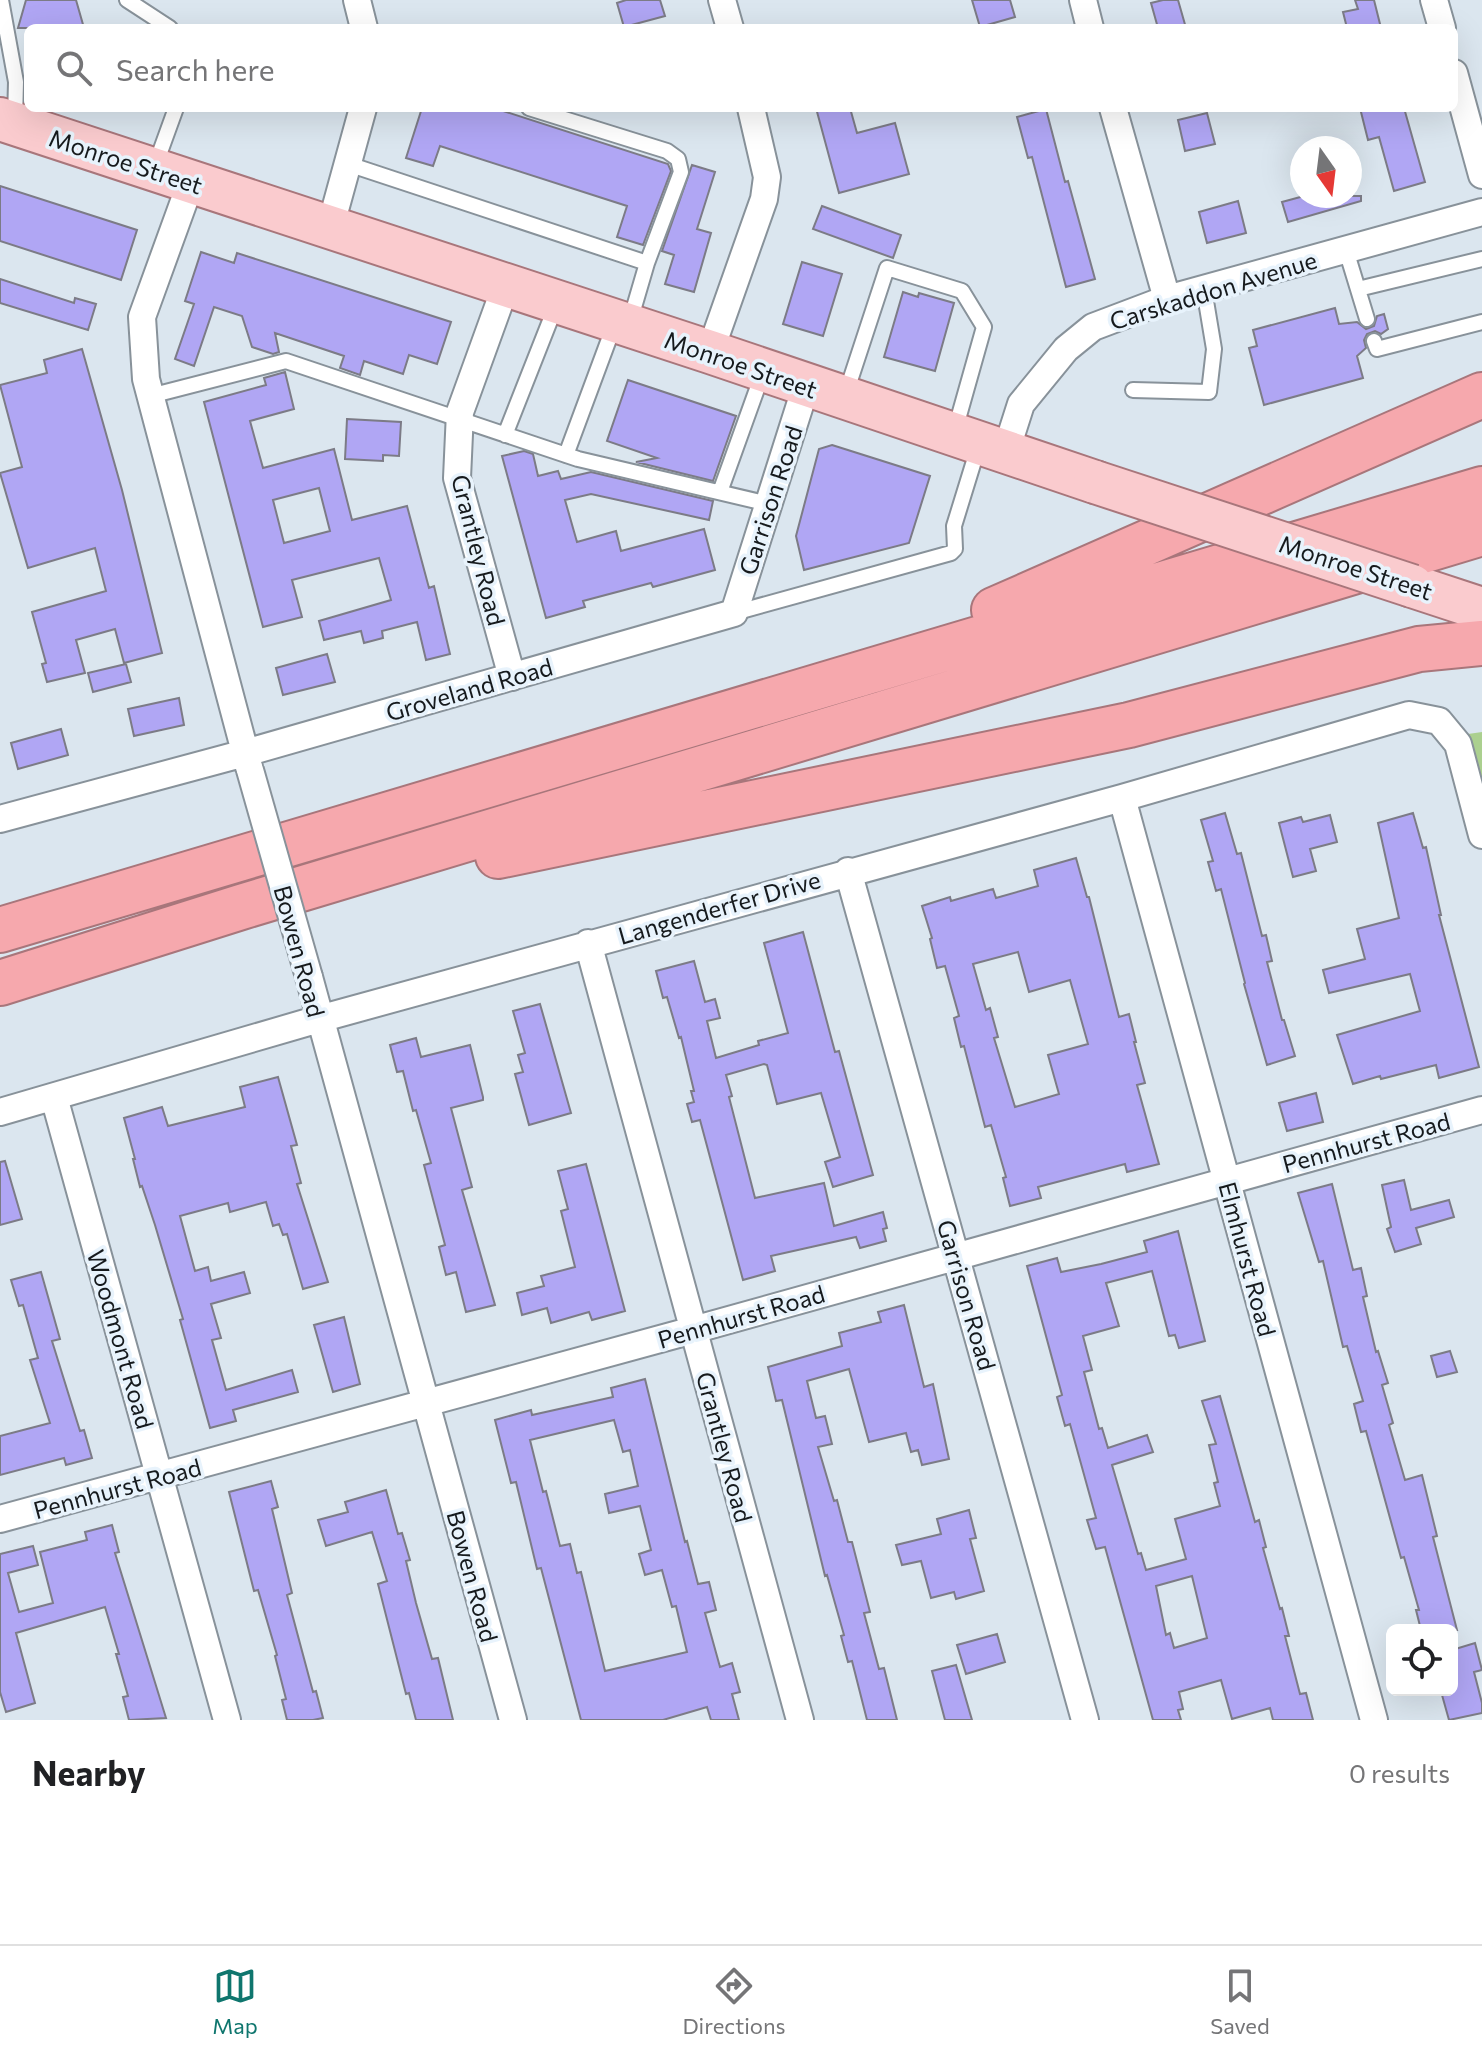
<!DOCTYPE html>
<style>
body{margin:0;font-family:Commissioner,sans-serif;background:#f6f6f6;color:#202124}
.controls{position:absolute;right:24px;bottom:24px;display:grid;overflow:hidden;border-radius:12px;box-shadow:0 8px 32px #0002}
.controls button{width:72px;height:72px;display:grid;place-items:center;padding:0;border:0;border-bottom:2px solid #e0e0e0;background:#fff;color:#202124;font:40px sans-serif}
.compass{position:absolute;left:1290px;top:136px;width:72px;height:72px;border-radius:50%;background:#fff;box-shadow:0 8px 32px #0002;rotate:166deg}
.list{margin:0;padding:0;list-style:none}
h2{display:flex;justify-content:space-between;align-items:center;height:104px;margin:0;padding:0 32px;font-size:34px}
h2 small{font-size:26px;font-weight:400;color:#757577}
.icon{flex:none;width:44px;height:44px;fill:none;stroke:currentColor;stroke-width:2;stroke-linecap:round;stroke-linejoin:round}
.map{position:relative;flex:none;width:1482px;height:1720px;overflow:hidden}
.search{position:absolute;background:#fff;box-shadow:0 8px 32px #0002;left:24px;right:24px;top:24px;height:88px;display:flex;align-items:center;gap:20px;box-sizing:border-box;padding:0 28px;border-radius:12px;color:#757577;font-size:30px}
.sheet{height:224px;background:#fff}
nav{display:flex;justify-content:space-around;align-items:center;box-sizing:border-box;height:112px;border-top:2px solid #e0e0e0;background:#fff;font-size:22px;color:#757577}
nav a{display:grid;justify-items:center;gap:4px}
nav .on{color:#0f766e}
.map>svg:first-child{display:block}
</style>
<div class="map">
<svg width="1482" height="1720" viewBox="0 0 1482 1720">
<rect width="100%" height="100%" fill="#dbe6ef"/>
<path fill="#abd08f" d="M1482,732V785L1468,734Z"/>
<path fill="#b0a6f4" stroke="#7c7b86" stroke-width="2" fill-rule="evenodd" d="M26,0H76L84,28H18Z
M626,0H660L665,16L624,27L617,3Z
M972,0H1010L1015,17L980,27Z
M1163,0H1178L1186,28H1158L1151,3Z
M1355,0H1374L1381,28H1347L1343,12L1358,9Z
M422,108H494L668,164L671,171L643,245L617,237L627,206L440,146L433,166L406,158Z
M816,108H850L857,133L895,123L909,174L839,193Z
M1360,108H1404L1425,182L1394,191L1379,137L1368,140Z
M1046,109L1065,182L1068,181L1095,279L1066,287L1032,157L1028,158L1017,117Z
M1207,113L1215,144L1185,151L1178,120Z
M692,165L715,172L697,229L711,233L694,292L665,284L674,255L662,251Z
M0,186L137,230L121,280L0,241Z
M1304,196H1361V201L1288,222L1282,202Z
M1238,201L1246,233L1207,243L1199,212Z
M822,206L901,235L893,258L813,229Z
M201,252L234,263L237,253L451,322L437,364L409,355L403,374L364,361L360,375L340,368L344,356L275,333L279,352L273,354L252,347L242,316L214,307L194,366L175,359L194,304L185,301Z
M802,262L842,274L823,336L783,324Z
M0,279L74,303L75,298L96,304L88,330L0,303Z
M903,292L918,297L919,293L954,303L935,371L884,357Z
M1335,308L1339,324L1357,322L1366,329L1374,326L1377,316L1384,314L1388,329L1381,334L1375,331L1367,334L1364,340L1366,348L1357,356L1363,378L1264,405L1249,348L1257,346L1253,330Z
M82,349L122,490L162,653L124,663L115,629L76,640L85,673L47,682L42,664L46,663L32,612L106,591L95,548L28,568L0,473L22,467L0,385L47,373L44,360Z
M285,372L294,409L250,421L263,468L334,449L352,520L407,506L429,588L434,586L450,654L426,660L417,622L382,631L383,638L364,643L361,631L324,640L319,621L391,600L379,558L292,580L302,617L263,627L204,402L266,385L264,378ZM319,488L330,531L284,543L273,500Z
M628,380L736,416L713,481L636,462L657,458L607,441Z
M347,419L401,422L399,456L383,455V461L345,459Z
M832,445L930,476L909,543L804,570L796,536L819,449Z
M524,451L533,454L538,476L558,471L561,479L591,472L713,501L709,520L591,494L565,500L577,542L616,531L621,551L704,529L715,570L653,587L651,583L583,601L585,607L546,618L502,456Z
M327,654L335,682L283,695L276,668Z
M126,664L131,682L93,692L88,673Z
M179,698L184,725L134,736L128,709Z
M61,729L68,755L18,769L11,743Z
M1225,813L1237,854L1241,853L1262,936L1266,935L1272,961L1267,962L1282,1020H1284L1295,1056L1267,1065L1244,984L1245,983L1221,889L1216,891L1208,862L1213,861L1201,820Z
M1413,813L1423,848L1426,847L1441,915H1439L1479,1067L1439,1078L1436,1065L1381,1079L1380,1076L1353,1084L1337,1035L1420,1011L1410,974L1329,993L1323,970L1365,959L1357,929L1399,918L1378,823Z
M1330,815L1337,842L1310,849L1316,871L1293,877L1279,823L1301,817L1303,822Z
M1076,858L1087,897H1089L1119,1017L1129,1014L1136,1042H1134L1145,1083L1137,1085L1159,1164L1127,1172L1125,1164L1038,1187L1041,1198L1010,1206L1003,1178L1006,1177L991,1125L985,1127L964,1046L961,1047L954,1018L959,1016L945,966L937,968L930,939L932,938L922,906L950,897L951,901L993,889L996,898L1038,886L1034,870ZM1018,952L1029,992L1070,980L1088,1044L1048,1055L1059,1094L1015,1107L994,1038L998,1037L990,1008L986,1010L973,964Z
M803,932L835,1052L839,1051L873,1175L833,1187L825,1162L840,1157L821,1093L777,1104L767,1065L764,1064L726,1075L732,1096L729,1097L755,1198L824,1183L834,1226L883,1212L887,1228L883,1229L886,1241L860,1248L856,1237L771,1256L775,1271L743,1280L700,1120L692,1122L687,1104L694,1102L691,1091H694L681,1037L679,1038L667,997L663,998L656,971L694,961L705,1002L715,999L720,1018L707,1021L716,1058L759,1045L758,1041L788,1033L764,943Z
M540,1004L571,1113L529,1125L515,1074L523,1072L518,1055L525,1053L513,1011Z
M416,1038L421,1057L470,1045L483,1097V1100L451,1108L472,1187L462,1190L495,1305L466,1312L456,1272L446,1275L439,1247L445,1245L424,1165L431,1163L416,1110L413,1111L403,1071L397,1072L390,1045Z
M278,1077L297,1145L291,1146L301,1183L297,1184L328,1282L303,1289L287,1234L283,1235L279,1224L273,1226L266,1202L230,1212L228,1203L180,1216L195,1271L208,1267L211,1281L244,1272L250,1293L211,1304L221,1338L212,1340L226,1390L292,1370L298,1392L233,1410L236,1421L210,1428L180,1320L183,1319L155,1225L142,1186L140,1187L133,1159H135L124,1118L162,1107L168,1126L245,1107L240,1087Z
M1316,1093L1323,1122L1287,1131L1279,1103Z
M5,1161L22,1219L0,1225V1162Z
M586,1164L625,1311L592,1320L589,1312L551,1323L547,1308L522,1315L517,1293L544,1286L541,1276L575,1267L561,1211L568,1209L558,1171Z
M1404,1180L1411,1210L1449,1200L1454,1217L1416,1228L1421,1244L1395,1252L1387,1229L1391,1227L1382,1185Z
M1332,1184L1353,1270L1361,1268L1367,1296L1363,1297L1376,1352L1378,1351L1388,1383L1382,1385L1393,1423L1389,1425L1405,1480L1422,1475L1437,1536L1433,1537L1457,1630H1421L1416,1610H1419L1404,1557L1401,1558L1366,1431L1361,1432L1354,1404L1363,1401L1347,1346L1343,1347L1323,1261L1319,1262L1298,1193Z
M1178,1231L1205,1341L1179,1348L1175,1335L1169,1336L1152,1271L1106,1283L1119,1326L1083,1336L1092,1370L1084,1372L1099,1429L1102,1428L1108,1448L1147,1435L1153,1452L1112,1465L1138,1554L1141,1553L1146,1570L1186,1559L1175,1519L1220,1506L1214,1483L1218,1482L1209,1445L1216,1444L1202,1401L1220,1396L1255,1522L1259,1520L1266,1547L1263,1548L1280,1609L1282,1608L1289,1636H1285L1300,1694L1306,1693L1313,1720H1273L1270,1708L1232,1719L1221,1680L1179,1692L1183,1709L1178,1710L1181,1720H1153L1105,1547L1096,1549L1087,1520L1096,1518L1070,1424L1065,1426L1057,1397L1062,1395L1027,1266L1057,1258L1061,1272L1101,1264L1147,1252L1144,1241ZM1192,1576L1207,1638L1174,1648L1170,1633L1166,1635L1156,1586Z
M41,1272L60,1339L52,1341L80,1431L84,1430L92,1458L66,1465L64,1458L0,1475V1436L50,1423L30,1360L38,1358L23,1305L19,1306L11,1280Z
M904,1305L924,1387L933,1384L949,1459L922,1465L918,1450L911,1452L906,1433L869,1442L849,1369L807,1381L816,1418L825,1416L832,1444L818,1447L834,1501L837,1500L848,1542H852L870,1612L864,1613L879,1669L884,1668L897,1720H867L852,1661L848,1662L841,1636L844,1635L827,1575L825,1576L782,1400L776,1401L768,1367L842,1346L839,1333L881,1322L878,1312Z
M344,1317L360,1384L333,1392L314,1325Z
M1450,1351L1457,1372L1437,1377L1431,1356Z
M645,1379L685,1542L687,1541L698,1584L709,1582L716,1610L705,1613L720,1667L732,1663L740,1692L732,1694L739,1720H711L707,1707L663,1720H581L541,1568L537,1569L516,1482L511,1483L495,1420L531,1410L532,1415L613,1397L611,1388ZM614,1420L623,1452L630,1450L638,1486L605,1494L609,1513L640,1506L651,1550L639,1554L645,1575L662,1570L672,1607L676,1606L687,1652L605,1671L581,1572L577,1573L570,1544L560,1546L546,1491L543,1492L530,1440Z
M271,1481L278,1507L272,1509L292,1593L287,1595L313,1692L316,1691L323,1718L313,1720H287L282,1700L286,1699L275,1656L277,1655L258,1590L254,1591L229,1492Z
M386,1490L398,1534L402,1533L410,1560L406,1561L416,1603L432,1659L438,1658L453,1720H416L409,1693L406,1694L378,1584L387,1581L372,1532L326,1546L318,1520L348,1512L345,1502Z
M969,1510L976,1538L970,1539L984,1591L956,1599L954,1592L931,1598L921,1561L902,1565L896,1545L941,1534L937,1519Z
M112,1525L119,1552L115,1553L166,1718L129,1720L123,1697L128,1696L116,1654H119L105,1607L16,1633L35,1703L6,1712L0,1692V1554L33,1546L38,1565L8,1573L19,1612L53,1603L40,1552L87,1540L85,1532Z
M997,1634L1005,1662L966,1674L957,1645Z
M1475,1643L1482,1670L1474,1672L1482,1703V1713L1449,1720L1442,1695L1452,1692V1650Z
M956,1665L972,1720H945L932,1671Z"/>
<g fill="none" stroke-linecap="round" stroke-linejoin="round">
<g stroke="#88929a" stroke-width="18">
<path id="service" d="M1,0L16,82L15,120
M127,0L170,28
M529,108L667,151L678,159L681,172L647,263
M348,164L647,263L630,321
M155,166L176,108
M1346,250L1367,319
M1358,289L1482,259
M1374,341L1377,349L1482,322
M1133,390L1209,392L1214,349L1204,289
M846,393L887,268L962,291L984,327L955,430
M150,396L286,361L578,459L769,504
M505,435L557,303
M566,455L615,323
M720,492L762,375
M734,613L951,553L955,549L954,526L978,448"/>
</g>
<g stroke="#88929a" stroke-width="30">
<path id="minor" d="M357,0L364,28
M722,0L730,28
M1083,0L1090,28
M1434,0L1442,28
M1454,73L1482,175
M1113,108L1167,299
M191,182L142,317L146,379L249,767
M330,228L363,108
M506,285L460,412L457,478L512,677
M710,352L764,199L767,177L751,108
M1006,451L1021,404L1066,349L1093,327L1167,299L1482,212
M1122,798L1374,1720
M0,819L245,753L734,613L806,386
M848,871L1085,1720
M588,943L800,1720
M309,977L513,1720
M54,1097L227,1720
M0,1112L319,1019L1122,798L1409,715L1439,721L1458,744L1482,835
M0,1519L693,1330L1482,1110"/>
</g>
<g stroke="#a8767b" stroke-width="46">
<path id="primary" d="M0,119L710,352L1095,482
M1412,586L1482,609"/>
</g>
<g stroke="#a8767b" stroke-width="48">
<path id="motorway" d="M994,610L1482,395
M498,856L1129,725L1419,649L1482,643
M0,930L1482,489
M0,983L241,907L1482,533"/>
</g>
<use href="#service" stroke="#fff" stroke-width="14"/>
<use href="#minor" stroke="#fff" stroke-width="26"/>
<use href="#primary" stroke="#facbce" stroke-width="42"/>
<use href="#motorway" stroke="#f6a8ad" stroke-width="44"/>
<g stroke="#88929a" stroke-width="30" stroke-linecap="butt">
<path id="minor-bridge" d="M250,770L309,977"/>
</g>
<g stroke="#a8767b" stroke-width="46" stroke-linecap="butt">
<path id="primary-bridge" d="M1095,482L1412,586"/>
</g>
<use href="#minor-bridge" stroke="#fff" stroke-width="26"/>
<use href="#primary-bridge" stroke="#facbce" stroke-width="42"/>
</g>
<g text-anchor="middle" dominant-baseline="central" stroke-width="7" stroke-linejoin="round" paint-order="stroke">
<g font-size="24" fill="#161a1d" stroke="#e8f3fc">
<text transform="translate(126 161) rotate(18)">Monroe Street</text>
<text transform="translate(1213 290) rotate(-17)">Carskaddon Avenue</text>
<text transform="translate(741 364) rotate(19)">Monroe Street</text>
<text transform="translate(770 500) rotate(-72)">Garrison Road</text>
<text transform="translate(479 550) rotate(76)">Grantley Road</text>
<text transform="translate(1356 567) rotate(18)">Monroe Street</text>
<text transform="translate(469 689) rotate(-16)">Groveland Road</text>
<text transform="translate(719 907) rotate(-16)">Langenderfer Drive</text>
<text transform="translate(300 951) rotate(75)">Bowen Road</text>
<text transform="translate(1366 1142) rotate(-15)">Pennhurst Road</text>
<text transform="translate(1248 1259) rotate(75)">Elmhurst Road</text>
<text transform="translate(967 1295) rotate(74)">Garrison Road</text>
<text transform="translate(741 1316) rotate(-16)">Pennhurst Road</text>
<text transform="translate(121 1339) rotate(74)">Woodmont Road</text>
<text transform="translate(725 1447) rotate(75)">Grantley Road</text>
<text transform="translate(117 1488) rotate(-15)">Pennhurst Road</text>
<text transform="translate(473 1576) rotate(75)">Bowen Road</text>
</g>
</g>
</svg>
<div class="controls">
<button><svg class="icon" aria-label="locate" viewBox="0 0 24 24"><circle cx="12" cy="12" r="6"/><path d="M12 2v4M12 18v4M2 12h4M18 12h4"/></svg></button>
</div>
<svg class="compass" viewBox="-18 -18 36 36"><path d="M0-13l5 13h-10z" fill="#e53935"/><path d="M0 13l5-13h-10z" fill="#757577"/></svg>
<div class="search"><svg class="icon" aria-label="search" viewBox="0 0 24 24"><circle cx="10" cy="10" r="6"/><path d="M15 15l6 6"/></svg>Search here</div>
</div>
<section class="sheet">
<h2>Nearby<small>0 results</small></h2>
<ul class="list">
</ul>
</section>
<nav>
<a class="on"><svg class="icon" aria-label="map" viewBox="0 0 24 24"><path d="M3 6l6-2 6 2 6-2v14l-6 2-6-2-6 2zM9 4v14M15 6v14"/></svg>Map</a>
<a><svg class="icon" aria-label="directions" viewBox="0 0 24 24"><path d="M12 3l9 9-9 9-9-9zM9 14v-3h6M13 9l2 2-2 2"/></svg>Directions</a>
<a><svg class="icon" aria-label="saved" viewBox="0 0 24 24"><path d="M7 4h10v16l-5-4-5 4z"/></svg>Saved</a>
</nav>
